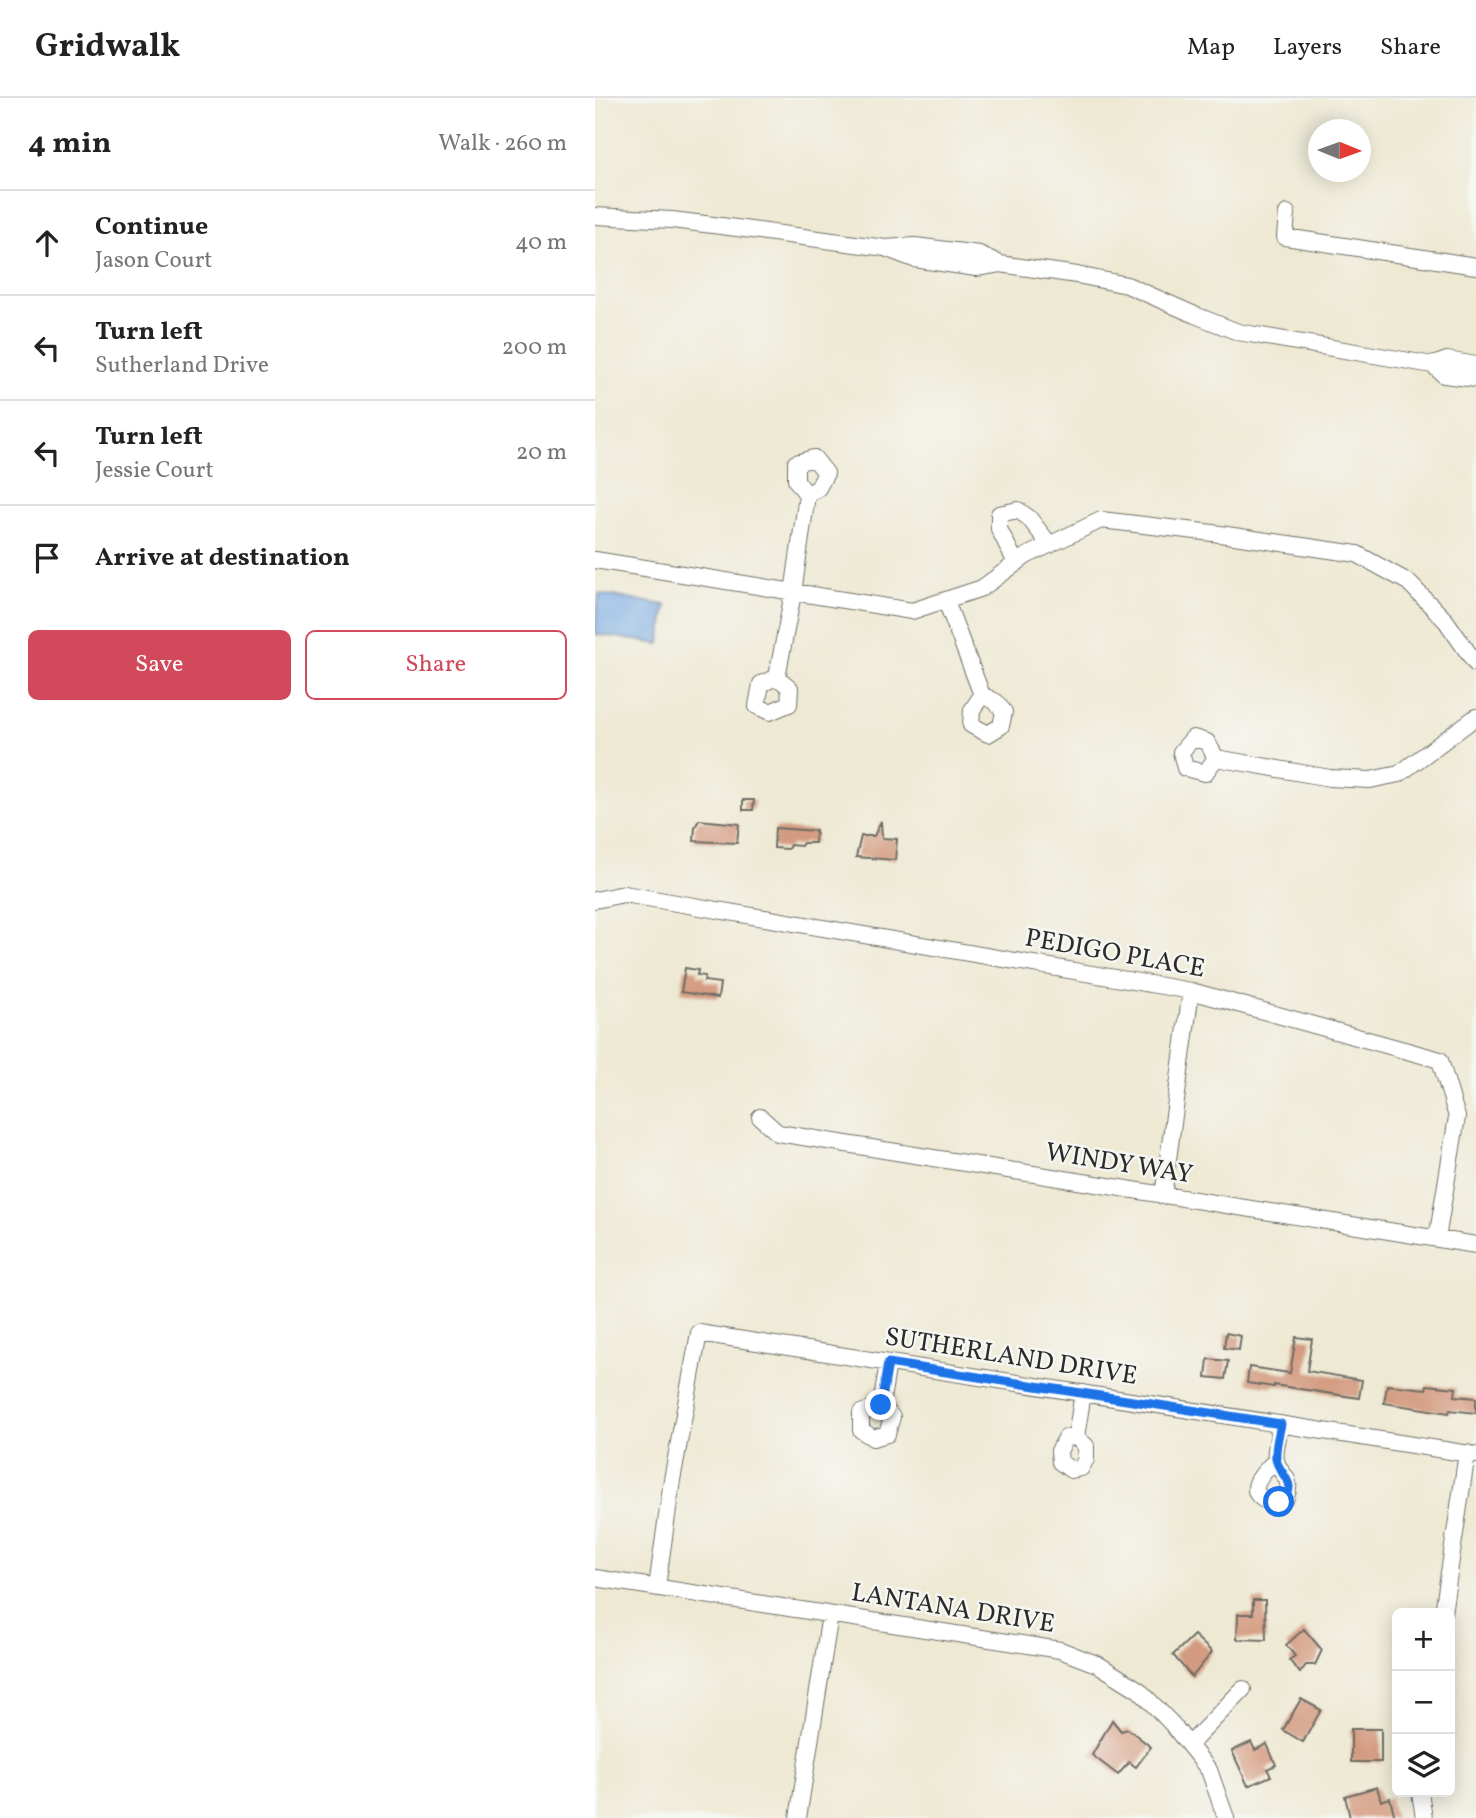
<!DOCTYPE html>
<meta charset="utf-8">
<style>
body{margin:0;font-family:Vollkorn,serif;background:#f2f2f2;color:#222}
.controls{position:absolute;right:21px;bottom:21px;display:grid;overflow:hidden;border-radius:10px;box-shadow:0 4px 18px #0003}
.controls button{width:63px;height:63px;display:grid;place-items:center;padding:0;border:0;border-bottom:2px solid #e0e0e0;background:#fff;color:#222;font:35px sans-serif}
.compass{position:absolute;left:713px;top:21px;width:63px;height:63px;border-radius:50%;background:#fff;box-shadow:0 4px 18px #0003;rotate:91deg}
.stop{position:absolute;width:21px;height:21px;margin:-16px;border:5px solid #1a73e8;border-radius:50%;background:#fff}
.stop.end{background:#1a73e8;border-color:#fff;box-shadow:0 2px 7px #0008}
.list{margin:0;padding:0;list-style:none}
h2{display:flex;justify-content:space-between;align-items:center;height:91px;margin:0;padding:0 28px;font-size:30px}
h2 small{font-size:23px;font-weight:400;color:#767676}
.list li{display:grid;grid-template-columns:46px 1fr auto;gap:21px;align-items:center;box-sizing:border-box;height:105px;padding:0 28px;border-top:2px solid #e0e0e0}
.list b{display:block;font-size:26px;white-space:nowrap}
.list p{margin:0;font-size:23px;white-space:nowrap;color:#767676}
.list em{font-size:23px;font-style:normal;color:#767676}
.actions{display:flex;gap:14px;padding:21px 28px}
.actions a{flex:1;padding:16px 0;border:2px solid #d1495b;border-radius:10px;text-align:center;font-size:24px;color:#d1495b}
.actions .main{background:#d1495b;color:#fff}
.icon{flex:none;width:38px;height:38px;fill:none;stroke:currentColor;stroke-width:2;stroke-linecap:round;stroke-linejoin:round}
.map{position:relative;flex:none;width:881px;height:1720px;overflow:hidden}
header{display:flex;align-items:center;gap:42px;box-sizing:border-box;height:98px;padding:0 35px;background:#fff;border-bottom:2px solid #e0e0e0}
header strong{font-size:33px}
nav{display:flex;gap:38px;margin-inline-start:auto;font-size:24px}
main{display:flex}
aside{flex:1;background:#fff}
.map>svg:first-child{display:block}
</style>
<header>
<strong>Gridwalk</strong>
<nav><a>Map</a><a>Layers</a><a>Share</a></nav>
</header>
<main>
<aside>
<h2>4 min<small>Walk · 260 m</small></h2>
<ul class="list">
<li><svg class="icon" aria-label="ahead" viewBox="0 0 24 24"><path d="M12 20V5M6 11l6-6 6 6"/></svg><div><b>Continue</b><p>Jason Court</p></div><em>40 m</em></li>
<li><svg class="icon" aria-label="left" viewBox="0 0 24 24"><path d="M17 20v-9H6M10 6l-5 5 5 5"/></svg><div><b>Turn left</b><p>Sutherland Drive</p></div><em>200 m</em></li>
<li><svg class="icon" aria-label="left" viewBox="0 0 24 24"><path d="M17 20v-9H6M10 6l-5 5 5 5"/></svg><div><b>Turn left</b><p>Jessie Court</p></div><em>20 m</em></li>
<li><svg class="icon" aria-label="arrive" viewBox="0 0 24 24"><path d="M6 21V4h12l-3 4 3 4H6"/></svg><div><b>Arrive at destination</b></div></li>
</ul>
<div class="actions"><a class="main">Save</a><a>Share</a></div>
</aside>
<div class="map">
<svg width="881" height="1720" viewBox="0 0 881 1720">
<rect width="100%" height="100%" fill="#f6f6f2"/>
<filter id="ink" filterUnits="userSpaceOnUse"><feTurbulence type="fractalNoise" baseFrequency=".0143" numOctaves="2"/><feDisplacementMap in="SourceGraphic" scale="14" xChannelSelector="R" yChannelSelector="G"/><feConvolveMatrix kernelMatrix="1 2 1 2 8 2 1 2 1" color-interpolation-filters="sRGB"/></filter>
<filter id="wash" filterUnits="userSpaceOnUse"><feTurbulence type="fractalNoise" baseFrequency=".00686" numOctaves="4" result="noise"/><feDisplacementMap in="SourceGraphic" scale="28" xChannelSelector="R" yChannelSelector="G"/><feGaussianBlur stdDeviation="1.57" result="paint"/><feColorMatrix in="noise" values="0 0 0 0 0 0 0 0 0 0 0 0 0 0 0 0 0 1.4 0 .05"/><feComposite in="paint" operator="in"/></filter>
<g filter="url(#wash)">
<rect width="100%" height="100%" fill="#eee9d3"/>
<path fill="#75a7e1" stroke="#506986" stroke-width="2" d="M4,496L71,507L65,546L0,536Z"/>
<g id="blocks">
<path fill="#d49b81" d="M148,702H159L158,712H148Z
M104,722L144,726L142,745L99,743L100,729Z
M286,723L287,740L302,741L300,762L261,759L266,738H279Z
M180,730L221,733L220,745H208L206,748L195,747L193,751L179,750Z
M90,870L103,872L102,877L110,878L109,883L125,885L123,900L86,894Z
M631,1235L646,1238L644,1252L629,1250Z
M701,1239L717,1241L712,1273L767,1282L764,1300L679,1287V1289L652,1285L654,1269L695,1275Z
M613,1261L633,1263L630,1281L611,1279Z
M792,1287L831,1291L832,1287L861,1290L860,1298L881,1300V1315L855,1312L854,1315L789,1305Z
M658,1502H670L671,1542L642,1541L643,1516H658Z
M709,1531L727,1552L720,1567H711L705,1575L694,1562L700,1558L691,1547Z
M599,1537L617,1554L597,1579L578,1557Z
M706,1601L726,1612L708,1644L688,1632Z
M517,1622L526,1633L533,1631L556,1649L541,1669L534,1664L523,1677L497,1657Z
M756,1631H786V1664H756Z
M656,1644L660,1652L672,1646L681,1667L672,1671L676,1678L653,1688L637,1653Z
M782,1689L786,1703L795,1700L800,1720H755L750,1698Z"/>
</g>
</g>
<g filter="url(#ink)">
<use href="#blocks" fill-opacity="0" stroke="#6f6e66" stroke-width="2"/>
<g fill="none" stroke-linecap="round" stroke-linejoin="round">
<g stroke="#6f6e66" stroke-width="18">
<path id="minor" d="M692,115L690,139L881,168
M0,118L77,122L134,129L290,150L319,161L381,170L405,166
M290,150L320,148L384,156L405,166L482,177L532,187L600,217L643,234L838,267L849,277L881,281
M838,267L852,262L881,267
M0,462L317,513L387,490L431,458L506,422L618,435L762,456L813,484L851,523L881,566
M421,465L404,431V416L423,412L434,420L455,447
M351,503L387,597L377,612L376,627L393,636L406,628L409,614L401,604L387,597
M182,579L195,590L194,606L175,614L162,608L166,586L182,579L198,495L212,397L223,390L231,375L219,360L201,365V382L212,397
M621,660L610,675L590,670L586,654L598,640L612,644L621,660L735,680L775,682L804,676L881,619
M0,802L29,796L596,893L845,962L862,1019L842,1141
M165,1019L183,1035L881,1147
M568,1098L596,893
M286,1307L297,1319L292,1336L278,1340L266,1332V1315L286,1307L293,1265
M481,1339L471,1340L464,1353L465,1364L476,1372L486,1370L491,1361V1348L481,1339L488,1295
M681,1362C667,1375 646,1396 677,1405L691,1399C699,1377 684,1378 681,1362C679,1352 684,1336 686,1326
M0,1480L465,1552L504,1567L544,1592L577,1626L614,1672L631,1720
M62,1489L77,1382L104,1235L881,1357
M848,1515L872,1355
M594,1647L648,1591
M825,1694L829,1720
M203,1720L235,1517"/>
</g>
<use href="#minor" stroke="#fff" stroke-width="16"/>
</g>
</g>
<g fill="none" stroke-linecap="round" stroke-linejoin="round" filter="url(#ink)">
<path stroke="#1a73e8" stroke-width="9" d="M286,1307L293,1265L686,1326C684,1336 680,1350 681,1360C682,1376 708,1387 684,1404"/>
</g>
<g text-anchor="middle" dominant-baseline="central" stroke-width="5" stroke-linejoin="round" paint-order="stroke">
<g font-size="26" fill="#2b2b2b" stroke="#f6f6f2">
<text transform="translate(520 856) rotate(10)">PEDIGO PLACE</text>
<text transform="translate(524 1066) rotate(9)">WINDY WAY</text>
<text transform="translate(416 1259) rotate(9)">SUTHERLAND DRIVE</text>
<text transform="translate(358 1511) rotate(9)">LANTANA DRIVE</text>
</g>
</g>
</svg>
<div class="controls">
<button>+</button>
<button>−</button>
<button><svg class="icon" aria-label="layers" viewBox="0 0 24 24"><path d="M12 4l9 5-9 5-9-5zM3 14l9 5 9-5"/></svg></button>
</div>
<svg class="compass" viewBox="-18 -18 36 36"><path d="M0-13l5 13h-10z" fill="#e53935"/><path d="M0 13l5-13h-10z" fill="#767676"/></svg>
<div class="stop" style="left:684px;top:1404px"></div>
<div class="stop end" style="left:286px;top:1307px"></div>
</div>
</main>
